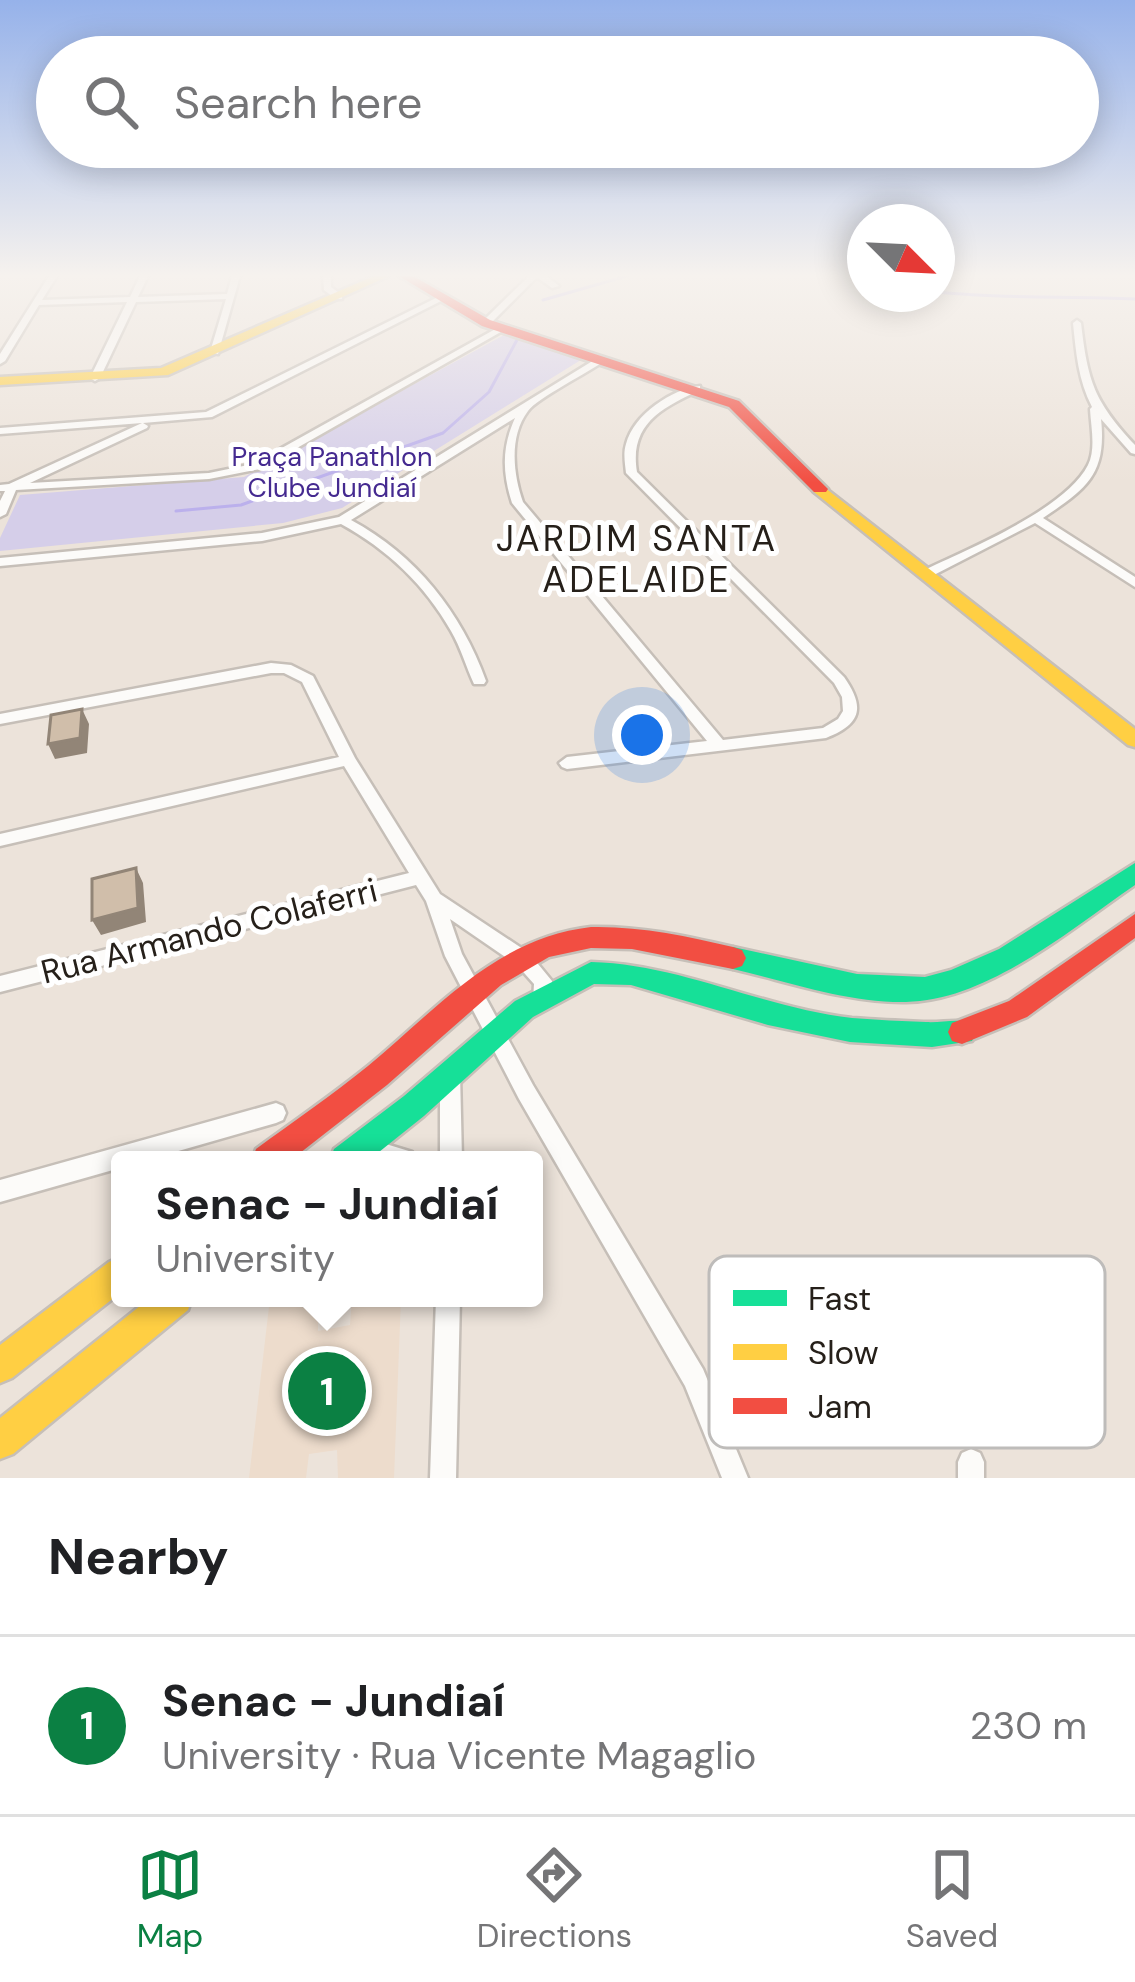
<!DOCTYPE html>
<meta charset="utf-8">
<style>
body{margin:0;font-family:"DM Sans",sans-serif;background:#f6f6f6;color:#202124}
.compass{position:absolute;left:847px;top:204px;width:108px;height:108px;border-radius:50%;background:#fff;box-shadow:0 6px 30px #0003;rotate:114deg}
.you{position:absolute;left:642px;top:735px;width:42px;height:42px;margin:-30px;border:9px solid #fff;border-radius:50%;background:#1a73e8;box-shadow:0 0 0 18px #1a73e833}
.badge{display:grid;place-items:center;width:78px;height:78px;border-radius:50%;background:#0b8043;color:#fff;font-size:39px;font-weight:700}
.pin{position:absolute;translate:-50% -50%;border:6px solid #fff;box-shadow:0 3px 12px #0006}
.popup{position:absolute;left:111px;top:1151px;width:432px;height:156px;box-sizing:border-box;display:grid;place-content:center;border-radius:12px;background:#fff;filter:drop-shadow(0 3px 9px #0005);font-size:39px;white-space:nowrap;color:#757577}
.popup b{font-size:45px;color:#202124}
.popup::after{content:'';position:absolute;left:50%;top:100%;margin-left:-24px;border:24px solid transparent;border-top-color:#fff}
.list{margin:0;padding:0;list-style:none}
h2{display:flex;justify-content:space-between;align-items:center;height:156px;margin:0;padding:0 48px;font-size:51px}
h2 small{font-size:39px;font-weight:400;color:#757577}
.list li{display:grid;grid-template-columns:78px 1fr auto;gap:36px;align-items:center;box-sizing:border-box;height:180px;padding:0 48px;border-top:3px solid #e0e0e0}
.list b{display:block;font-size:45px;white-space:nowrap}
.list p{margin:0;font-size:39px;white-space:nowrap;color:#757577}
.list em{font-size:39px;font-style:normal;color:#757577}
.icon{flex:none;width:66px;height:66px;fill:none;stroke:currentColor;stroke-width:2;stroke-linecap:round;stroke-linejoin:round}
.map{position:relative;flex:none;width:1135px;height:1478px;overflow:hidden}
.search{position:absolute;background:#fff;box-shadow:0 6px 30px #0003;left:36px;right:36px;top:36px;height:132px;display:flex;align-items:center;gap:30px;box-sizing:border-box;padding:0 42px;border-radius:66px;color:#757577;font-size:45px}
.sheet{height:336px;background:#fff}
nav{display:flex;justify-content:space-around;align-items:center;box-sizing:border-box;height:168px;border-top:3px solid #e0e0e0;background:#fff;font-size:33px;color:#757577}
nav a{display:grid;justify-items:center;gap:6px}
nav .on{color:#0b8043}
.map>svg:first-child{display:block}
</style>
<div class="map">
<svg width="1135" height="1478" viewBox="0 0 1135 1478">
<rect width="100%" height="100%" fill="#ece3da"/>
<path fill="#eddccc" d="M270,1298H318V1331L350,1325L352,1298H401L394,1478H338L337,1450L309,1454L306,1478H249Z"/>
<path fill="#d5cee9" d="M504,335L584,358L342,508L283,523L0,551V538L20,495L244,477Z"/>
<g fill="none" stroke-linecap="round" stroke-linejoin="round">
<path stroke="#bbb0ec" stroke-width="3" d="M851,276L865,278
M937,292C1003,299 1069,296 1135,299
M543,300L627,276
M176,511L241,505L443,433L489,392L518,338"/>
<g stroke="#c6bfb8" stroke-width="5">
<path id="street" d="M49,276H57L42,300L130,297L140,276H148L138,297L227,294L232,276H240L218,354L210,352L226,299L136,302L100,378L95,381L90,378L127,302L39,305L5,361L0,364V354Z
M323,276H331V287L342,295V299H336L324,290Z
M529,276H546L559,286L552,288L537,277L489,325H483V321Z
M438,297L445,299L212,417L143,423L148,426L147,428L30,483L209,473L253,464L499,327L506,329L260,469L209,479L16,490L6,514L0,517V501L5,491H0V485L9,484L142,423L0,434V428L206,412Z
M1077,320L1081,323C1088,382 1094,401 1135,445V454L1131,453L1101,419C1107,475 1086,489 1043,518L1135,577V587L1035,523L930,577H922V571C966,550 1065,510 1088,465C1096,449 1091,427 1090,409L1092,407C1078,380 1076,352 1073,323Z
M599,357L607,359C590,372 537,398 528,411C509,436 513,474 523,502L723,740L823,728L838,719L843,711L842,697L834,683L626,473C625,463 623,453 626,444C634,414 672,389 700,386V390C662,408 629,424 637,472L844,677C865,707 862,724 826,738L567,769L562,767L559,763L567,757L707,741L512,503C502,472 502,447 515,418L351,520C416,555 461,612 486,681L484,684H474C466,667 461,648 451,631C425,585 387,549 341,524L262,541L0,566V558L262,533L339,517Z
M271,663L291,665L313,676L355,758L440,894L529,953L552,981L551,1001L549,1007L542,1009L535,1007L533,1001L534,984L517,965L450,919L462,954L533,1085L703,1369L748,1478H722L685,1386L519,1099L445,956L426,901L416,885L0,992V976L409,873L344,766L0,846V834L339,757L302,682L284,673H271L0,724V714Z
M450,1064L457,1066L460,1073L462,1160H440V1073L443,1066Z
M276,1103L283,1106L286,1113L283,1120L276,1123L147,1160H120V1168L0,1202V1180Z
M363,1137L412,1152L415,1160H368L356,1155L352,1148L356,1141Z
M436,1298H460L456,1478H430Z
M971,1449L980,1453L984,1462V1478H958V1462L962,1453Z"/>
</g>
<g stroke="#c6bfb8" stroke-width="5">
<path id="fast" d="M1135,863V885C1071,929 987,1001 906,1002C848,1003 789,982 733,969L724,966L720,958L724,950L733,947L857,974L925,977L951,970L999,949Z
M591,962C680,964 763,1008 852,1018C877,1020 902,1021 926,1022C942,1023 957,1018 972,1023L976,1032L972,1041L932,1047L850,1042L768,1025L631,985L594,984L533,1017L424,1116L369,1160H330L334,1149L404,1096L515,1001Z"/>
</g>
<g stroke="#c6bfb8" stroke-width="5">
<path id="slow" d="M374,276H389L168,375L0,385V377L161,368Z
M820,484L1135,729V747L1128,745L814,492L812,489Z
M120,1257V1293L12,1378L0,1383V1345L109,1262Z
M150,1298H192L188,1310L13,1454L0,1459V1418Z"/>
</g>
<g stroke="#c6bfb8" stroke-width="5">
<path id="jam" d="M399,276H413L490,320L739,401L828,489L826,492H814L729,407L482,326Z
M1135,914V938L1027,1017L962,1044L952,1041L948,1032L952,1023L1009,1001Z
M591,927C640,926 686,936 733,947L742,950L746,958L742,966L733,969L632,949L591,948L549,957L501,985L387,1085L291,1160H252L256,1149C293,1122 332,1095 368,1066C437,1009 496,938 591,927Z"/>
</g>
<use href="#street" fill="#fcfbf9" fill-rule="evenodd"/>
<use href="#fast" fill="#16e098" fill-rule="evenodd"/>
<use href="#slow" fill="#ffcf43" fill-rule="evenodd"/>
<use href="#jam" fill="#f24e42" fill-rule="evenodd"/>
</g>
<path fill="#928577" d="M82,709L89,724L87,753L55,759L48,744Z
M136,868L143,883L146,922L101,935L92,920Z"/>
<path fill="#d0beaa" stroke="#928577" stroke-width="3" d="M82,709L80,738L48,744L51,715Z
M136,868L138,908L92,920V879Z"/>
<linearGradient id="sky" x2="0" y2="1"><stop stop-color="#96b2ea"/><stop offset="0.57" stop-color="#f6f2ee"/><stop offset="1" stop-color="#f6f2ee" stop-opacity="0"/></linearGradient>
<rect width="1135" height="483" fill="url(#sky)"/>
<g text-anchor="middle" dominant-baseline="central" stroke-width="10" stroke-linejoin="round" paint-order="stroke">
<g font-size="27" fill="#452a90" stroke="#fff">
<text x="332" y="456">Praça Panathlon<tspan x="332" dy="31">Clube Jundiaí</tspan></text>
</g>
<g font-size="33" fill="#26201a" stroke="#fff">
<text transform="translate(209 931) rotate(-14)">Rua Armando Colaferri</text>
</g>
<g font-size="36" letter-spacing="3" fill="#26201a" stroke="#fff">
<text x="637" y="538">JARDIM SANTA<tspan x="637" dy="41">ADELAIDE</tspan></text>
</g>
</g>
<rect x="709" y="1256" width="396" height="192" rx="18" fill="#fff" stroke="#bebcba" stroke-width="3"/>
<rect x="733" y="1290" width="54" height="16" fill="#16e098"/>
<rect x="733" y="1344" width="54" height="16" fill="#ffcf43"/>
<rect x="733" y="1398" width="54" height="16" fill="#f24e42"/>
<g font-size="33" fill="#26201a">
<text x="808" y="1310">Fast</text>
<text x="808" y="1364">Slow</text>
<text x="808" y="1418">Jam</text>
</g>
</svg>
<svg class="compass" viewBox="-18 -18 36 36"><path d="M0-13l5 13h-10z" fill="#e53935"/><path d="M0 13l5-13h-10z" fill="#757577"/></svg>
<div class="you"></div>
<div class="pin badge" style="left:327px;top:1391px">1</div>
<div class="popup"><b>Senac - Jundiaí</b>University</div>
<div class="search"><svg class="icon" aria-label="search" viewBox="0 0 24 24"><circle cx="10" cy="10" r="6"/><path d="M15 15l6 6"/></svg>Search here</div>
</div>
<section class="sheet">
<h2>Nearby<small></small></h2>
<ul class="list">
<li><span class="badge">1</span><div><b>Senac - Jundiaí</b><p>University · Rua Vicente Magaglio</p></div><em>230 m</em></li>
</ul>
</section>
<nav>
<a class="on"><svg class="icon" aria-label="map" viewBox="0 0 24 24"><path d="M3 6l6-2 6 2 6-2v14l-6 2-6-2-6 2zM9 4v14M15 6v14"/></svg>Map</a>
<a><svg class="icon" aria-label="directions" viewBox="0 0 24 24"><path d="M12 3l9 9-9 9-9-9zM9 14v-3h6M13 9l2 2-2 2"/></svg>Directions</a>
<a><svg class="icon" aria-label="saved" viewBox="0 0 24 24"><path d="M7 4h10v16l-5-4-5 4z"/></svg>Saved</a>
</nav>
